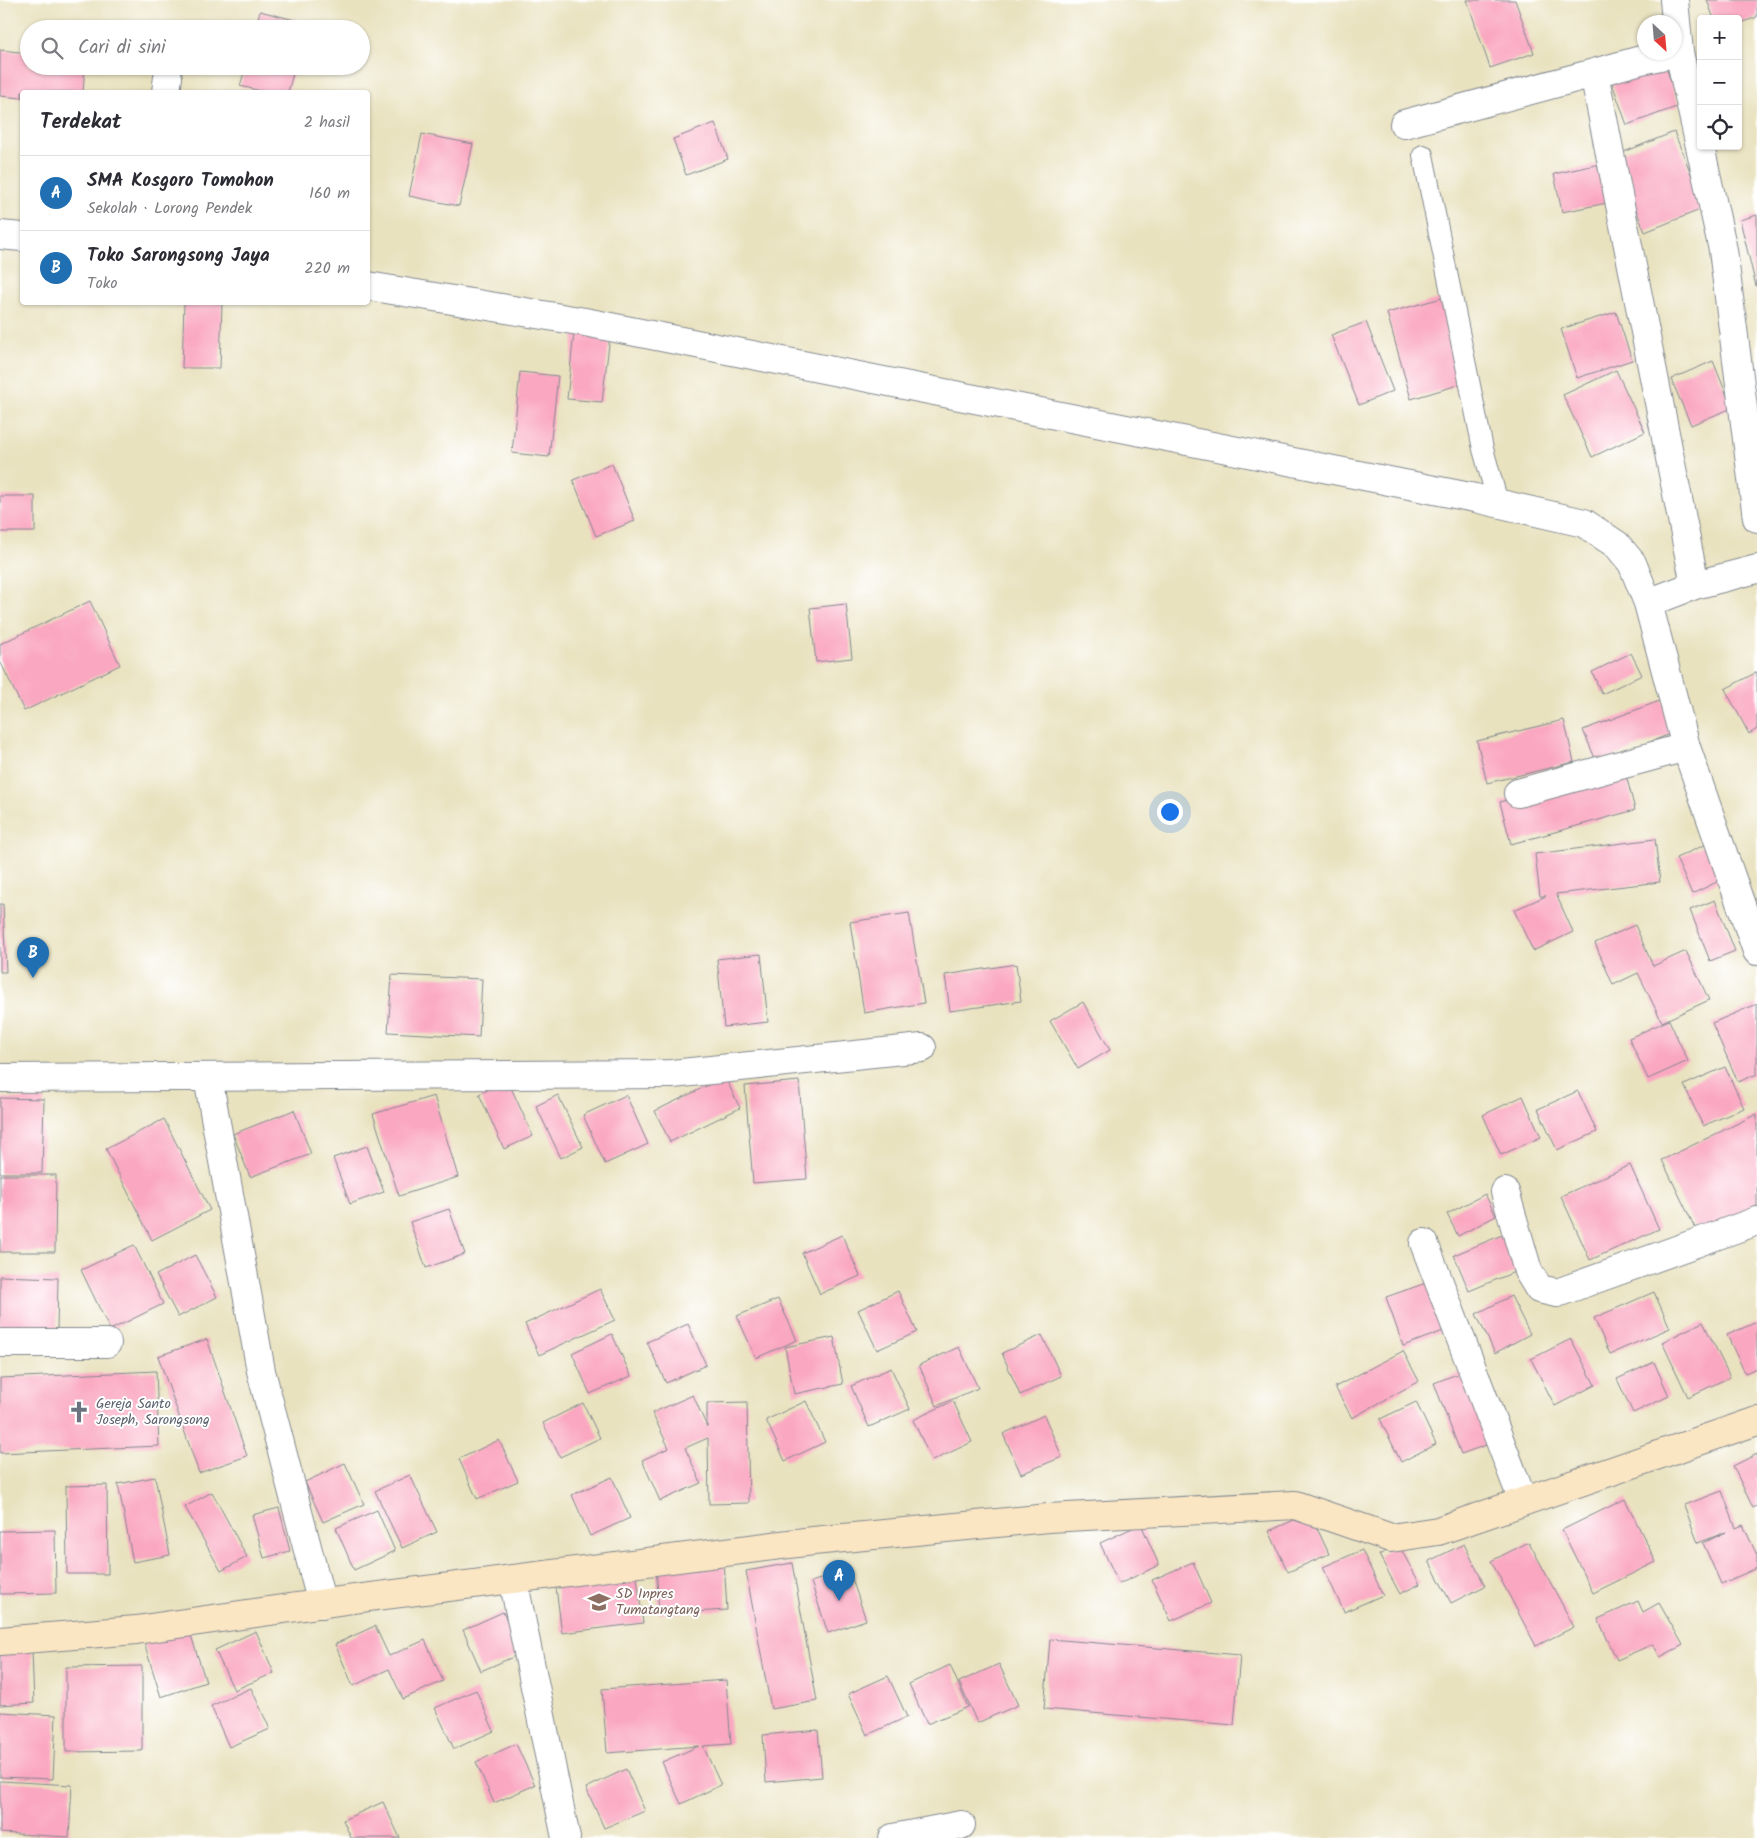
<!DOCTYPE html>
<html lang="id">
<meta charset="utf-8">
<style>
body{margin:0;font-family:Kalam,sans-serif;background:#f2f2f3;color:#2b2b33}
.controls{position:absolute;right:15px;top:15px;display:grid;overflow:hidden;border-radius:5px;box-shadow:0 1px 4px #0004}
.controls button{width:45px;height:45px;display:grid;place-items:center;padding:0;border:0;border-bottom:1px solid #e1e1e2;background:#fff;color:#2b2b33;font:25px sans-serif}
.compass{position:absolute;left:1637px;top:15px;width:45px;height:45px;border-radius:50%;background:#fff;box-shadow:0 1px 4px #0004;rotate:154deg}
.you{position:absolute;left:1169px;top:811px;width:18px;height:18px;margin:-12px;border:4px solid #fff;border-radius:50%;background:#1a73e8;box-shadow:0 0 0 8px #1a73e833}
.badge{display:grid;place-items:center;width:32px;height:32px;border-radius:50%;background:#1f6fb2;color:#fff;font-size:16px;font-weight:700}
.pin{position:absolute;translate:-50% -41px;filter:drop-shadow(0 1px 2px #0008)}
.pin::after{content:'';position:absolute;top:26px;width:18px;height:15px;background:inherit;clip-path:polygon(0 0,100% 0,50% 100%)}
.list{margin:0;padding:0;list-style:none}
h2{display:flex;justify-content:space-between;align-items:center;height:65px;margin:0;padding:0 20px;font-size:21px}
h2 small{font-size:16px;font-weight:400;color:#7c7c81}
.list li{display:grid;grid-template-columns:32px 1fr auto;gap:15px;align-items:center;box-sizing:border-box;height:75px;padding:0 20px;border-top:1px solid #e1e1e2}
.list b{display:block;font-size:19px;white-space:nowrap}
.list p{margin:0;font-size:16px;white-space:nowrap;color:#7c7c81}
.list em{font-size:16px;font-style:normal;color:#7c7c81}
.icon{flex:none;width:28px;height:28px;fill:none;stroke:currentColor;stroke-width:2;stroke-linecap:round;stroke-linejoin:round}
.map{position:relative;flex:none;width:1757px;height:1838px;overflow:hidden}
.search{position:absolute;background:#fff;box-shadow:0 1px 4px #0004;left:20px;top:20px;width:350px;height:55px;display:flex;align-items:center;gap:12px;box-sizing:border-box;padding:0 18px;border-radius:28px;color:#7c7c81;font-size:19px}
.panel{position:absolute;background:#fff;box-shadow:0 1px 4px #0004;left:20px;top:90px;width:350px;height:215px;border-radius:5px}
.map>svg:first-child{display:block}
</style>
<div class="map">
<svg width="1757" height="1838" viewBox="0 0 1757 1838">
<rect width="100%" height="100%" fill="#fff"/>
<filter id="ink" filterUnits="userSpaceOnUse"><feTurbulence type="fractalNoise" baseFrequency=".02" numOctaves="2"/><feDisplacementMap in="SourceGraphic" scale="10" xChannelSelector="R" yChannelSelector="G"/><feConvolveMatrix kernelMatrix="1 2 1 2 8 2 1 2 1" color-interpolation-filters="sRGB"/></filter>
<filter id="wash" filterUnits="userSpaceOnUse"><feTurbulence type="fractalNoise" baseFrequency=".0096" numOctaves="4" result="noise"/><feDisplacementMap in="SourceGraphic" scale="20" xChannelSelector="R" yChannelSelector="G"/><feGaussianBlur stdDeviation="1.12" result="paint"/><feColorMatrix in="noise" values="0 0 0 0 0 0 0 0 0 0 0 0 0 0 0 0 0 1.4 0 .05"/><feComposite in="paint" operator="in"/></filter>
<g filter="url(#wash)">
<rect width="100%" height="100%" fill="#e9e2bf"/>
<g id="blocks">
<path fill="#faa7c1" d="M1467,0H1515L1534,53L1490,68Z
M1707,0H1757V17L1738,24V19H1714Z
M260,11L306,23L305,29H255Z
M0,50L29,53V66H85L83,92H22V98L0,96Z
M1665,64L1679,106L1627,125L1612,83Z
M246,66H295L288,92H265L240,86Z
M715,123L728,159L686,175L673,139Z
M1674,132L1705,208L1645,232L1614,156Z
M422,134L473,144L459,206L409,196Z
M1609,162L1617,201L1562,212L1554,174Z
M1757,215V286H1756L1740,220Z
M1442,298L1465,383L1411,399L1387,313Z
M184,302H222L220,368H182Z
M1616,312L1632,360L1577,378L1561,329Z
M1366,322L1393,391L1359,405L1331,335Z
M574,332L610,336L602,402L567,399Z
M1713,361L1732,408L1691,425L1671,379Z
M1616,370L1645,432L1592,457L1563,395Z
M520,372L558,376L549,457L512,453Z
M612,464L635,521L596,536L573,480Z
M0,496H35V532H0Z
M90,601L120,665L24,711L0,661V644Z
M846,604L852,658L816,662L810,608Z
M1631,653L1642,675L1602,694L1592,672Z
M1757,672V729L1749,734L1725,689Z
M1662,700L1675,732L1597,763L1583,730Z
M1564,720L1574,762L1487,783L1477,741Z
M1624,767L1635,810L1511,844L1500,802Z
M1655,839L1660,882L1556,894L1573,932L1533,951L1514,910L1546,896H1540L1535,854Z
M1707,844L1723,879L1692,894L1676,858Z
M1715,900L1735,951L1710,961L1690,910Z
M0,904H3L6,972H0Z
M909,913L924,1003L864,1013L850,922Z
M1635,925L1653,966L1686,951L1709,1000L1662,1022L1638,973L1613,985L1595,943Z
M761,954L768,1022L724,1027L717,959Z
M1016,964L1021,1001L950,1011L945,975Z
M392,975L482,979L479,1037L388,1032Z
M1083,1002L1110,1050L1078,1069L1050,1021Z
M1757,1004V1074L1738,1082L1712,1023Z
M1669,1020L1688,1061L1648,1079L1629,1038Z
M1725,1067L1744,1108L1703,1126L1684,1085Z
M725,1077L740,1108L670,1142L655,1111Z
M508,1081L533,1136L504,1149L479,1094Z
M799,1081L807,1179L753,1183L745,1086Z
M1578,1091L1597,1132L1557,1150L1538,1109Z
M558,1095L583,1147L561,1158L536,1106Z
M626,1095L648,1144L605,1164L583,1115Z
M434,1096L458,1177L399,1196L373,1114Z
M1523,1096L1541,1137L1501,1155L1483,1115Z
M0,1098L44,1099L42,1173H0Z
M294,1110L311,1154L250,1177L233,1134Z
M1757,1114V1208L1699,1236L1662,1160Z
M164,1119L210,1210L152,1240L106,1149Z
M367,1146L384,1192L350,1204L333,1158Z
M1630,1165L1659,1229L1590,1260L1561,1196Z
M0,1175H56L55,1252H0Z
M1485,1194L1496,1216L1458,1236L1447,1214Z
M449,1209L465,1254L426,1268L410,1222Z
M842,1235L860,1276L820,1294L802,1253Z
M1502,1235L1517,1271L1469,1291L1454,1255Z
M134,1245L163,1304L110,1330L81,1270Z
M195,1255L217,1297L178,1317L156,1275Z
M0,1276L58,1278L57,1332L0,1330Z
M1429,1282L1446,1330L1403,1346L1386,1297Z
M600,1289L615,1320L539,1355L525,1324Z
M898,1291L917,1332L877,1350L858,1310Z
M1654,1292L1670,1328L1610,1354L1594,1318Z
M1511,1296L1530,1334L1495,1353L1476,1314Z
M778,1299L797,1340L756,1358L737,1316Z
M1703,1322L1730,1377L1688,1397L1662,1342Z
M1757,1322V1368L1745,1373L1727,1335Z
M688,1324L706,1365L666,1383L647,1342Z
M612,1334L631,1376L590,1394L572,1353Z
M1042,1335L1061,1376L1020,1395L1002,1353Z
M834,1337L843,1384L794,1394L785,1347Z
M207,1339L247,1456L199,1473L158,1356Z
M1571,1339L1595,1385L1555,1406L1531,1359Z
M959,1347L978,1388L937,1406L919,1365Z
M1403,1351L1419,1381L1352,1418L1335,1387Z
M1654,1362L1669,1396L1633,1413L1617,1379Z
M891,1368L910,1409L869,1427L851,1386Z
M156,1371L159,1446L0,1453V1378Z
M1462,1372L1489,1444L1461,1454L1434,1383Z
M693,1395L707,1427V1403L747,1402L749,1503L709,1504L708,1438L685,1448L701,1483L660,1501L642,1460L669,1448L652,1413Z
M806,1401L825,1442L785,1461L766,1420Z
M953,1401L972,1442L932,1461L913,1420Z
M1416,1402L1436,1444L1401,1462L1380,1419Z
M583,1403L600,1438L560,1457L543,1423Z
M1044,1415L1062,1457L1021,1474L1003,1434Z
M499,1440L518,1481L477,1499L459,1459Z
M1757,1454V1506L1753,1508L1733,1466Z
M345,1463L364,1504L323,1522L305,1482Z
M410,1475L437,1532L402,1548L375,1491Z
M155,1477L170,1555L133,1562L118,1484Z
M612,1477L630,1518L590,1536L572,1495Z
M107,1485L108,1574H67L66,1486Z
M1722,1491L1736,1528L1743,1525L1757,1555V1568L1721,1584L1703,1543L1726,1532L1698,1543L1684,1505Z
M212,1492L247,1557L221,1571L185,1507Z
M1625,1499L1656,1562L1593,1593L1562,1530Z
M279,1508L290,1551L264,1558L252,1515Z
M377,1510L395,1551L354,1570L336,1528Z
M1310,1513L1329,1554L1288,1572L1269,1531Z
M1141,1524L1159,1565L1119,1584L1100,1543Z
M55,1530L56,1593L0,1594V1531Z
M1529,1542L1574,1627L1536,1646L1491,1561Z
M1398,1544L1420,1584L1400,1594L1379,1555Z
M1464,1544L1485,1586L1451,1603L1429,1561Z
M1362,1550L1383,1595L1344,1612L1323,1567Z
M724,1560L727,1610L659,1614L656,1563Z
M1193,1562L1211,1603L1171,1621L1152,1580Z
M792,1563L817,1701L771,1709L746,1571Z
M636,1570L643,1623L562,1633L555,1580Z
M849,1570L866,1620L828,1633L811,1582Z
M1638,1601L1643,1612L1659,1603L1683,1645L1660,1657L1653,1644L1617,1660L1598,1619Z
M503,1612L522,1653L481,1671L463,1630Z
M375,1626L389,1656L425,1640L443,1681L403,1699L389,1669L353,1686L335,1644Z
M189,1629L206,1682L161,1697L144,1643Z
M256,1631L274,1673L234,1690L215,1650Z
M1050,1639L1240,1655L1234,1725L1044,1709Z
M32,1651L34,1703L0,1705V1652Z
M999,1664L1018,1705L977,1723L959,1682Z
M950,1665L968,1707L927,1724L909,1684Z
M142,1666V1751L66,1752V1667Z
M888,1676L907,1717L867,1735L848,1694Z
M726,1680L731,1744L703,1746L721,1785L681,1804L662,1762L699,1746L607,1753L602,1689Z
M251,1688L270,1729L229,1747L211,1706Z
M476,1690L494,1731L454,1749L435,1708Z
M0,1712L56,1715L53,1779L0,1777Z
M818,1730L822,1777L766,1782L763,1735Z
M516,1744L535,1785L494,1803L476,1762Z
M626,1769L645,1811L604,1828L586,1788Z
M0,1781L72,1785L69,1837L0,1833Z
M383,1802L400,1838H351L343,1820Z"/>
</g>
</g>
<g filter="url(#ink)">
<use href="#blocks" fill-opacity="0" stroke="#82888e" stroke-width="1"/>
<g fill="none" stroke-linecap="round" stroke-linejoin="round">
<g stroke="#82888e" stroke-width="22">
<path id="lane" d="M1423,155L1483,449L1498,503"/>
</g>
<g stroke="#82888e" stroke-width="30">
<path id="street" d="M1679,52L1723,250L1757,518
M1594,73L1641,60L1679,52L1674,0
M166,92L168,77
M1404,124L1594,73L1695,585
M0,235L22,237
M368,286L585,322L1475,498L1584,523L1617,545L1632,563L1648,603L1686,747L1757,951
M1648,603L1695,585L1757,569
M1518,793L1686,747
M0,1078L672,1074L922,1048
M208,1078L261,1371L322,1604
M1505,1192L1528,1271L1539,1289L1557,1293L1757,1221
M1424,1243L1523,1501
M0,1343H107
M513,1579L566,1838
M893,1838L961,1825"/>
</g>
<g stroke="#82888e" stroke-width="30">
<path id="secondary" d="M0,1641L136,1630L346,1600L813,1541L1048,1518L1295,1505L1391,1538L1438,1531L1757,1421"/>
</g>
<use href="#lane" stroke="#fff" stroke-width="20"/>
<use href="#street" stroke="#fff" stroke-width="28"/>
<use href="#secondary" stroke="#fbe6c4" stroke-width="28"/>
</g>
</g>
<defs>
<g id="church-bare" transform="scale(1.725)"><path d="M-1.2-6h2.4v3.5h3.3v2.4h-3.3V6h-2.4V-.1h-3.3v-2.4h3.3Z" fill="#6b7280" stroke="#fff" stroke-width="2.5" paint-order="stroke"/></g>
<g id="school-bare" transform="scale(1.725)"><path d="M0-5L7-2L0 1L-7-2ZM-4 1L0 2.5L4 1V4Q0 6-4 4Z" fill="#8d6e63" stroke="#fff" stroke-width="2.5" paint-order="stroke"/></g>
</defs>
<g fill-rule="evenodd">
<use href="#church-bare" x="79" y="1412"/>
<use href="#school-bare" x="599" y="1602"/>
</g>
<g text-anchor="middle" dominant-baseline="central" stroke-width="4" stroke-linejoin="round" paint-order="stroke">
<g font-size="14" fill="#5b616d" stroke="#fff" text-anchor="start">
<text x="96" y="1404">Gereja Santo<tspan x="96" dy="16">Joseph, Sarongsong</tspan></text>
</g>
<g font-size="14" fill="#785e54" stroke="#fff" text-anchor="start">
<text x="616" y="1594">SD Inpres<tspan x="616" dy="16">Tumatangtang</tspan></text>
</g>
</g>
</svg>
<div class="controls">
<button>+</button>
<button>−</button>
<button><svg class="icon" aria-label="locate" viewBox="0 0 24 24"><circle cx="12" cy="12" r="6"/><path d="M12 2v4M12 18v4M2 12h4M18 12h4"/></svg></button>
</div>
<svg class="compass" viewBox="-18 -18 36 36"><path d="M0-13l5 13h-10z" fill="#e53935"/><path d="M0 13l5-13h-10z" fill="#7c7c81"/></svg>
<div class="you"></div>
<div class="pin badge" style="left:839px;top:1601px">A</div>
<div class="pin badge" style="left:33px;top:978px">B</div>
<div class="search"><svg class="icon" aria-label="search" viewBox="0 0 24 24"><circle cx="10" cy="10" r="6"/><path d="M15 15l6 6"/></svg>Cari di sini</div>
<section class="panel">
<h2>Terdekat<small>2 hasil</small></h2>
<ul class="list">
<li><span class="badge">A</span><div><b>SMA Kosgoro Tomohon</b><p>Sekolah · Lorong Pendek</p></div><em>160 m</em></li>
<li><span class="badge">B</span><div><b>Toko Sarongsong Jaya</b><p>Toko</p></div><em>220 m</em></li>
</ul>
</section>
</div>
